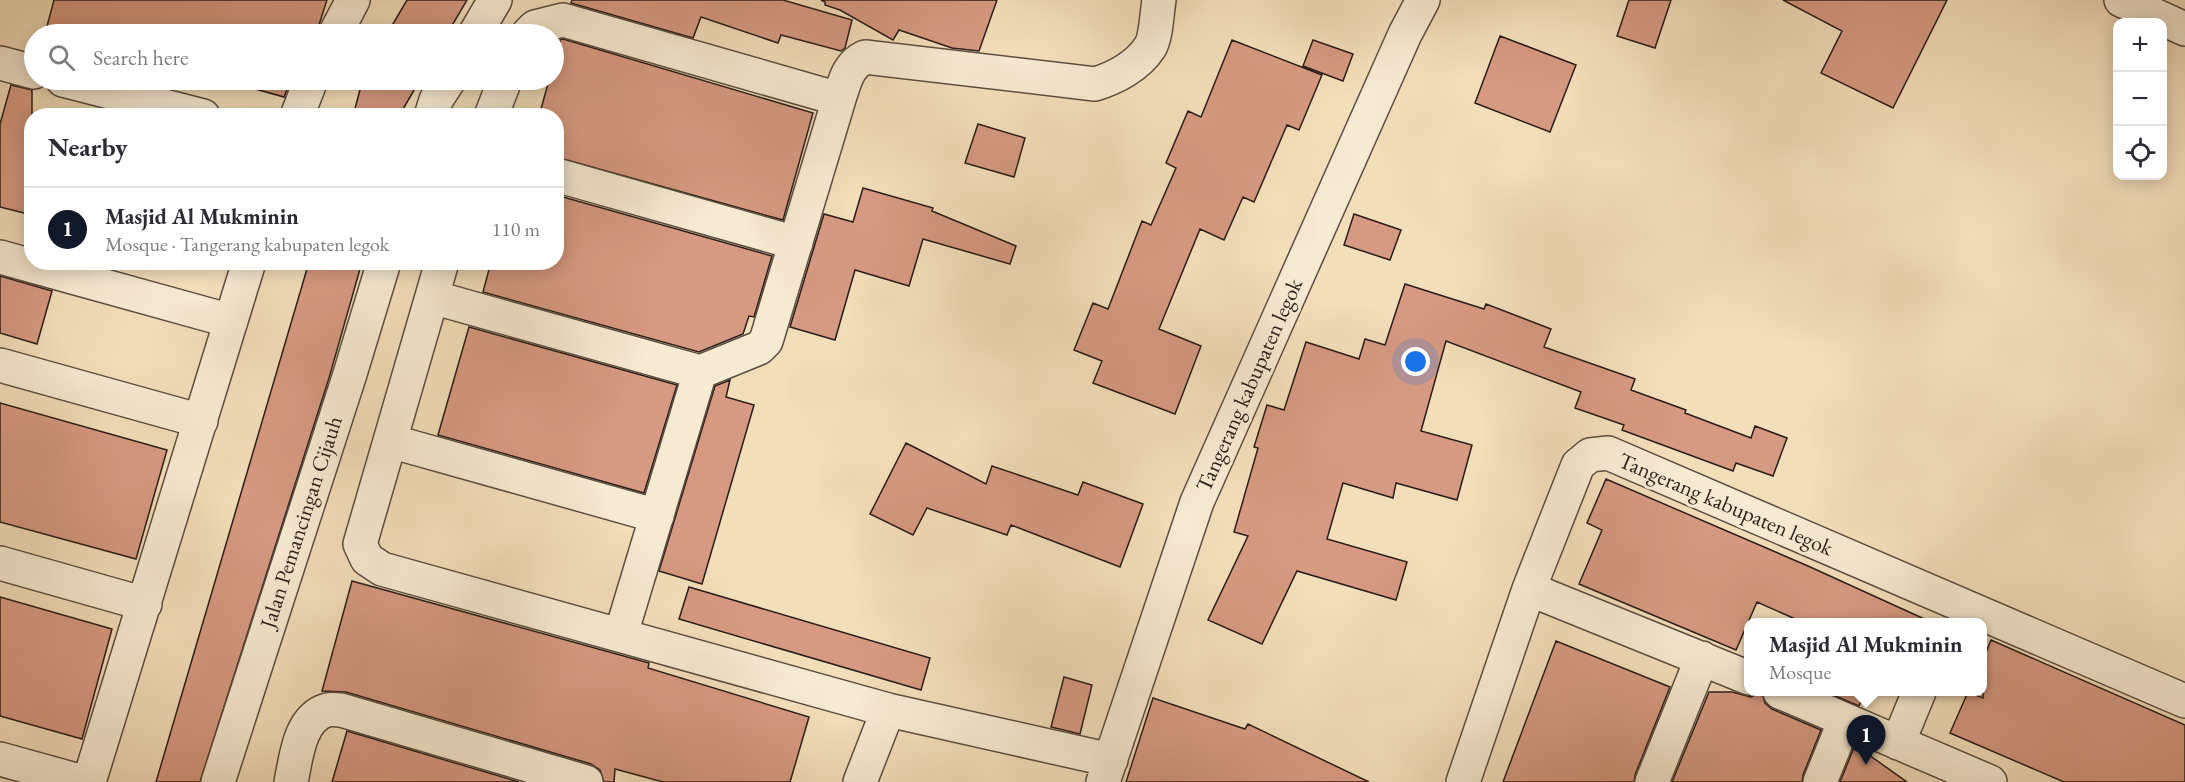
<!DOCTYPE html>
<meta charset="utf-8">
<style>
body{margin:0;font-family:"EB Garamond",serif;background:#f2f2f3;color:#2b2b33}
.controls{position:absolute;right:18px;top:18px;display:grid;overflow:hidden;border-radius:12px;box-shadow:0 3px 15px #0003}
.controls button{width:54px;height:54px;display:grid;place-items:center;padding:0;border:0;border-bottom:2px solid #e1e1e2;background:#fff;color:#2b2b33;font:30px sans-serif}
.you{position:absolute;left:1416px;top:362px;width:21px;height:21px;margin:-15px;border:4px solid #fff;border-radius:50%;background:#1a73e8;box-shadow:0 0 0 9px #1a73e833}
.badge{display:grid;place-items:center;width:39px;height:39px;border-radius:50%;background:#111827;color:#fff;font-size:20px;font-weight:700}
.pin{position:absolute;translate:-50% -50px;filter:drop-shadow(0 2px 3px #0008)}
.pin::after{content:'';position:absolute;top:32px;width:21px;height:18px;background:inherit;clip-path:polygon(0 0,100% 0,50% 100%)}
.popup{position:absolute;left:1744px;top:618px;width:243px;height:78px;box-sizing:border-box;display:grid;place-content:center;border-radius:12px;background:#fff;filter:drop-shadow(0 2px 4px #0005);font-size:20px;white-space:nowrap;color:#7c7c81}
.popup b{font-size:22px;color:#2b2b33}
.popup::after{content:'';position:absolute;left:50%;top:100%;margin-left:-12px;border:12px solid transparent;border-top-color:#fff}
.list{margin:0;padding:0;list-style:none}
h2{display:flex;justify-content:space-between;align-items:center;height:78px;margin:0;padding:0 24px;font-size:26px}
h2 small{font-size:20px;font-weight:400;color:#7c7c81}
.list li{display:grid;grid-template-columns:39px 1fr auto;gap:18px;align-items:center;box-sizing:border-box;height:84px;padding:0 24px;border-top:2px solid #e1e1e2}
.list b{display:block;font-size:22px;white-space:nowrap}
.list p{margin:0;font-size:20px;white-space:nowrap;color:#7c7c81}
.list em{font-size:20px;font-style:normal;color:#7c7c81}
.icon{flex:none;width:33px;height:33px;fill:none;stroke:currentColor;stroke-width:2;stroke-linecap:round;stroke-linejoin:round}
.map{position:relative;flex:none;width:2185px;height:782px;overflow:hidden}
.search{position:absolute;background:#fff;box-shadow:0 3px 15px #0003;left:24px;top:24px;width:540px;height:66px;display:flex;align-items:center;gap:15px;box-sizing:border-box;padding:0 21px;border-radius:33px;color:#7c7c81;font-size:22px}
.panel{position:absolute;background:#fff;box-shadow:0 3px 15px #0003;left:24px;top:108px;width:540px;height:162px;border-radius:24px}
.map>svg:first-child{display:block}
</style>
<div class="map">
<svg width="2185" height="782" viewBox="0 0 2185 782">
<rect width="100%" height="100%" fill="#f3deba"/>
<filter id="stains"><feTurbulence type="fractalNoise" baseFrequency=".00333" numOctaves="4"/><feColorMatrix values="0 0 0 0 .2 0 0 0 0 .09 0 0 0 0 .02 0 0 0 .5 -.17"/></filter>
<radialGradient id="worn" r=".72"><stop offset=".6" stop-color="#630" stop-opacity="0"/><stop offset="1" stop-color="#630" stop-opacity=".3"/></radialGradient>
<path fill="#d69981" stroke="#2a1d18" stroke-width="1.5" d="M54,0H327L316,34H45Z
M407,0H467L447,34H387Z
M572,0H783L852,20L845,48L841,51L781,35L778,43L701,17L693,38L571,3Z
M821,0H997L979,51L952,48L899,30L893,40L840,10L825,5V2Z
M1629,0H1671L1655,48L1617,36Z
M1783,0H1947L1893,108L1821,73L1842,31Z
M1500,36L1576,65L1550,132L1475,103Z
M563,39L813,113L783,220L556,157V116H539L549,80H554V65L560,40Z
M1232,40L1322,75L1299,130L1287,125L1254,202L1243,197L1224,240L1200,229L1159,329L1201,346L1175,414L1093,383L1102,361L1074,350L1093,303L1108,309L1142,221L1151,225L1176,168L1166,163L1188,111L1201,117Z
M1313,40L1353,54L1343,81L1303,66Z
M223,80H291L284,97Z
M359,80H420L399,116H353L362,82Z
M11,85L32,90V215L0,207V124Z
M978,124L1025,138L1014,177L965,163Z
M863,188L933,208L932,211L1016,246L1010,264L923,239L909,286L855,270L835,340L790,327L824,214L853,222Z
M556,195L772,256L754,317L749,316L743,334L699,352L483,292L491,262H556Z
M1354,214L1401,230L1390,260L1344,245Z
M309,262H362L329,378L200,782H156Z
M0,276L52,291L37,344L0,333Z
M1405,284L1484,309L1486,304L1551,329L1544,347L1635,379L1631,390L1686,410L1685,413L1751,438L1755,426L1787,438L1773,476L1736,463L1733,471L1622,430L1624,425L1575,408L1581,392L1446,341L1421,431L1472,445L1457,500L1396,483L1393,498L1343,483L1327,539L1407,562L1396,600L1297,571L1262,644L1208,620L1248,536L1234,532L1258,448L1254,447L1267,405L1284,410L1306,342L1359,359L1365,339L1385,345Z
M469,327L677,385L644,493L438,435Z
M730,380L726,397L754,405L702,584L659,571L715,386Z
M0,403L167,450L136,559L0,522Z
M906,443L986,484L992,466L1078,495L1083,482L1143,504L1120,567L1011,525L1007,535L927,508L913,535L870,514Z
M1606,479L1808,566L1931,622H1802L1757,602L1736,650L1579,584L1602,530L1587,523Z
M352,581L649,663L648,668L809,717L790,782H663L615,769L614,782H604L600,770L591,764L346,692L322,691Z
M689,587L930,658L921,690L679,619Z
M0,597L112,629L82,739L0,716Z
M1991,640L2185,725V782H2064L1950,733L1968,692L1983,698V660Z
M1556,641L1670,687L1635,775L1634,782H1503Z
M1064,677L1092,685L1080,734L1051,727Z
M1709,692H1732L1751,697L1762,692L1765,703L1772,709L1821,730L1803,775L1802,782H1672Z
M1826,692H1865L1859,706Z
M1153,698L1245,729L1248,724L1369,782H1126Z
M347,731L519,782H332Z
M1855,745L1907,782H1840Z"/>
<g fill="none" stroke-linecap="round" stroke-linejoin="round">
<g stroke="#5c4d40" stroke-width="36">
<path id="minor" d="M2121,0L2185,29
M335,34L353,0
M475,34L495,0
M528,34L535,27L563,20L839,99
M0,63L34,72
M63,80L203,116
M297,116L311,80
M431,116L436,100L449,80
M491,116L505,80
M556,175L796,243
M0,257L231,321
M442,262L360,544L367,559L382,569L888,710L1111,760
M432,297L700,372
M0,365L201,421
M390,441L657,516
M0,563L145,604
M1529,589L1749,678
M621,634L700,372L759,348L766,341L839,99C845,81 848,65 865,57L1095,84C1115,78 1138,66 1150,47C1156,38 1157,12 1159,0
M1780,692L1990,782
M1898,743L1919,692
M0,759L83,782
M89,782L249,262
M218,782L350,374L384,262
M291,782C296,759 299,718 327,710C331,709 337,710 341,710L586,782
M860,782L888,710
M1103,782L1197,502L1405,34L1423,0
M1463,782L1529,589L1578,465L1590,455L1608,453L2185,701
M1652,782L1702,658
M1820,782L1845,720"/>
</g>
<use href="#minor" stroke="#f7ead2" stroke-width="33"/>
</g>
<g text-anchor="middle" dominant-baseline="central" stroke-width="6" stroke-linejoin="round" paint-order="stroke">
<g font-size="22" fill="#2a1d18" stroke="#f7ead2">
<text transform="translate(1249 385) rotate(-66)">Tangerang kabupaten legok</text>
<text transform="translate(1726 504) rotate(23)">Tangerang kabupaten legok</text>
<text transform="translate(301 522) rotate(-72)">Jalan Pemancingan Cijauh</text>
</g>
</g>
<rect width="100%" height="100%" filter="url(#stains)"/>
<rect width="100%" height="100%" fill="url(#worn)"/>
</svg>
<div class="controls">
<button>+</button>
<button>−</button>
<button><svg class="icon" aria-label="locate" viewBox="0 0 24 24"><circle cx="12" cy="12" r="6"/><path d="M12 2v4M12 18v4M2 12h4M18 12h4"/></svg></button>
</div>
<div class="you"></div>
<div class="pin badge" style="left:1866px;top:765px">1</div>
<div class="popup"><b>Masjid Al Mukminin</b>Mosque</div>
<div class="search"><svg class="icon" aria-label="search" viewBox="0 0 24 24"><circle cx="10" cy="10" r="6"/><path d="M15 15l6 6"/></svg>Search here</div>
<section class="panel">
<h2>Nearby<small></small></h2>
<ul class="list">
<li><span class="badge">1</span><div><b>Masjid Al Mukminin</b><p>Mosque · Tangerang kabupaten legok</p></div><em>110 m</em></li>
</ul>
</section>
</div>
